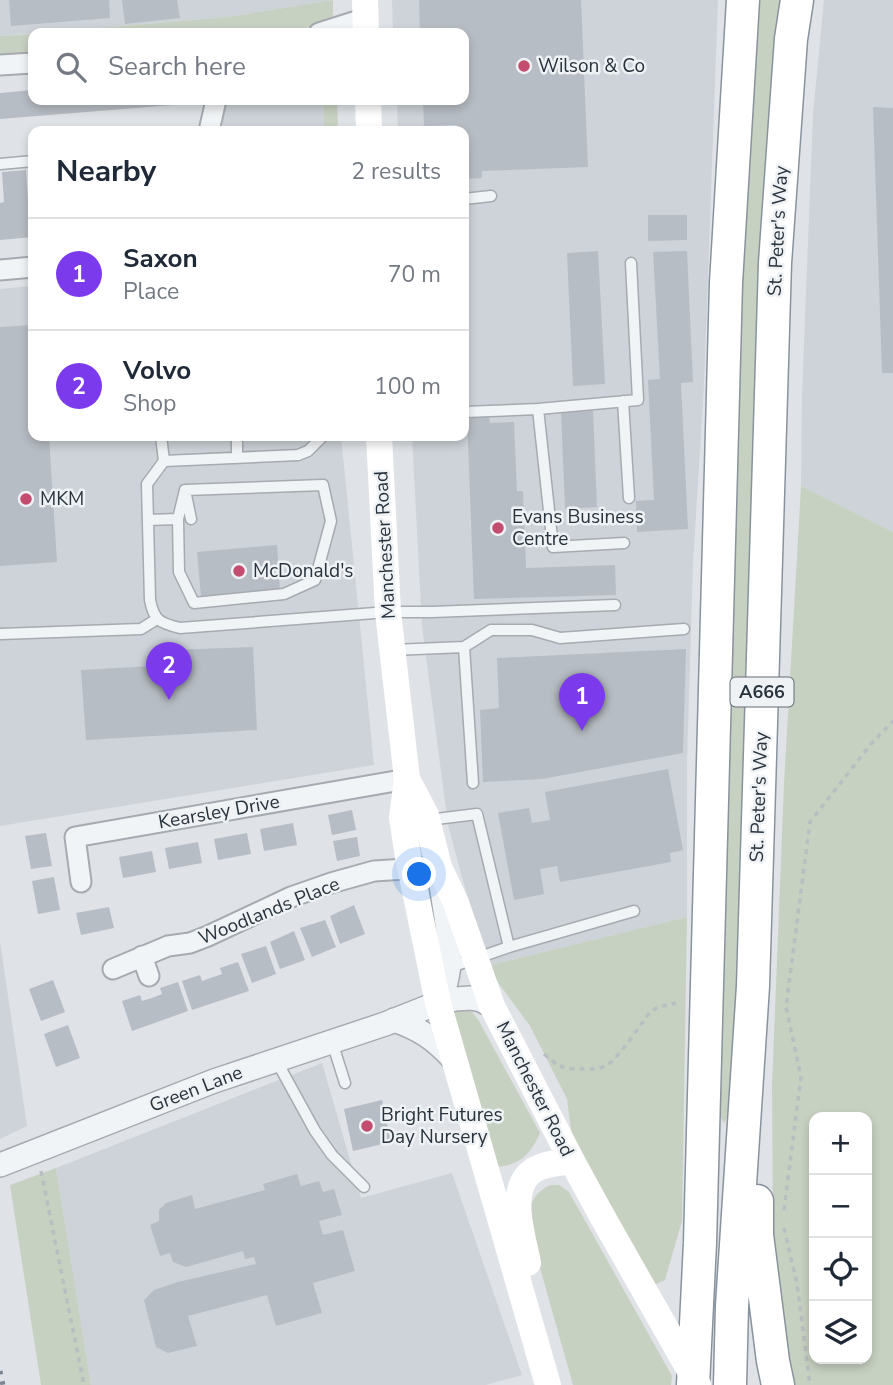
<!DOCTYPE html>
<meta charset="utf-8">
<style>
body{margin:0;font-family:"Nunito Sans",sans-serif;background:#f6f6f7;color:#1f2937}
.controls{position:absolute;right:21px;bottom:21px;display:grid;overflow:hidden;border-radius:14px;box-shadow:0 4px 10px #0003}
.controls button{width:63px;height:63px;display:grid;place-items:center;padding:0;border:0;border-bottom:2px solid #e0e1e3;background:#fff;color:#1f2937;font:35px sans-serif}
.you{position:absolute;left:420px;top:875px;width:24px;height:24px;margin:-18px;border:5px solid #fff;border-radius:50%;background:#1a73e8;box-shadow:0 0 0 10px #1a73e833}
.badge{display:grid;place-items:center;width:46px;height:46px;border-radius:50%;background:#7c3aed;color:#fff;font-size:23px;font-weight:700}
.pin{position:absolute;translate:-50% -58px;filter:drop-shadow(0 2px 4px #0008)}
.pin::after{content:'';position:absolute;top:37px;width:24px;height:21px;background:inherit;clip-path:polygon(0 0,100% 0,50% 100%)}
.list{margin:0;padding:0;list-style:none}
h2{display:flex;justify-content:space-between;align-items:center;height:91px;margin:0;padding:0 28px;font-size:30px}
h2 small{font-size:23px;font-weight:400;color:#747a83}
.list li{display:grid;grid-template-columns:46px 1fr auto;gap:21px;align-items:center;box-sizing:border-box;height:112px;padding:0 28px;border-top:2px solid #e0e1e3}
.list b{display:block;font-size:26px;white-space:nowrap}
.list p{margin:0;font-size:23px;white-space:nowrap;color:#747a83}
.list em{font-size:23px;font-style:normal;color:#747a83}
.icon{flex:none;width:38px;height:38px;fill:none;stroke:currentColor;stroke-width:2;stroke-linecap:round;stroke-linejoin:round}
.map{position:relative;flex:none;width:893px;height:1385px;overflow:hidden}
.search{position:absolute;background:#fff;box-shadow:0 4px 10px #0003;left:28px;top:28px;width:441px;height:77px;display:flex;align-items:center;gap:18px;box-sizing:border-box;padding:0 24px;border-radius:14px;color:#747a83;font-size:26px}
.panel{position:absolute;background:#fff;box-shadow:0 4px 10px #0003;left:28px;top:126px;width:441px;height:315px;border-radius:14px}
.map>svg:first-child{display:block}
</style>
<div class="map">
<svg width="893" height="1385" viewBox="0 0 893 1385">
<rect width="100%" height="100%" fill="#dfe3e7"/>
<path fill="#cdd3d9" d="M0,0H333L228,17L0,36Z
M392,0H718L704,386L693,563L687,763V917L486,966L448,825L445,802L422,626L412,436H464V131H398L397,100H464V33H393Z
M824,0H893V532L801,486L802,395L813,114Z
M225,100H323L324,131H222Z
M33,286V436H341L374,765L0,826V289Z
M0,941L27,1126L0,1139Z
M322,1063L361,1198L452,1173L522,1375L486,1385H91L56,1168Z"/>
<path fill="#c7d1c1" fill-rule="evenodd" d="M333,0V22L281,33H38L228,17Z
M759,0H783L746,879L730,1112L724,1123L715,1107L742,265L757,15Z
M33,34V56L0,58V36Z
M323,100H337L338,131H324Z
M801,486L893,532V1385H792L773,1252L772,1085L784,784ZM814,1117H867V1359H814Z
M687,917L682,1221L665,1280L652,1286L572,1137L567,1099L530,1026L486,966Z
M460,1007L472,1012L479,1021L540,1133C530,1156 518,1166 494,1167L454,1020L455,1010Z
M56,1168L91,1385H41L10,1185Z
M550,1185H559L569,1192L672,1376L671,1385H573L529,1229C530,1207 529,1196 550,1185Z"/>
<path fill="#b7bdc4" d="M9,0H109L110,18L11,26Z
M122,0H177L180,18L125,24Z
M419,0H581L588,167L482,171V178L464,179V131H457V125L424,126L423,100H464V33H420Z
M33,90V100H210V102L0,119V93Z
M873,107L893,108V373H882Z
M26,170L28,201H33V237L0,240V203L4,202L2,172Z
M648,215H687V240L648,241Z
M466,239L469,321H464V240Z
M598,251L605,384L573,386L567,253Z
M687,251L693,382L681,383L688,529L637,532L636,501L654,500L648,380L660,379L653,252Z
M33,325V436H49L57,562L0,566V327Z
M593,410L597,507L565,509L561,411Z
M489,416L490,423L514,422L517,491H523L526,568L615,565L616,595L474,599L467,417Z
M277,545L280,591L201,597L197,552Z
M253,647L257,730L86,740L81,670L172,665L171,650Z
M686,649L683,753L542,779L483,782L480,710L499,708L497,658Z
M668,769L683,850L670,853L671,862L560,882L557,866L540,869L544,894L514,900L498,813L529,808L532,823L550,820L545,792Z
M352,810L356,830L332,835L328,815Z
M293,823L297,845L264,851L260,829Z
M46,833L52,866L31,869L25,836Z
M247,833L251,854L218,860L214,839Z
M357,837L360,856L337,861L333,841Z
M198,842L202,863L169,869L165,848Z
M152,851L156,872L123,878L119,857Z
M54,877L60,910L38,914L32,881Z
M354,905L365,934L340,944L330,916Z
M109,907L114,928L81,935L76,913Z
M325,920L336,947L312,957L300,928Z
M294,931L305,960L280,969L270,942Z
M266,946L276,974L252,983L241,954Z
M238,962L249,991L192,1010L182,981L200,975L202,981L222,974L220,968Z
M53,980L65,1012L41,1021L29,989Z
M178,982L188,1011L132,1031L122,1001L140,995L142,1001L152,998L162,994L160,988Z
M68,1025L80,1058L56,1067L44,1034Z
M382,1100L391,1142L353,1151L344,1109Z
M297,1174L301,1186L319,1181L323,1192L334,1189L342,1215L319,1221L323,1235L343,1230L355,1271L313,1283L322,1313L276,1326L267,1295L188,1316L197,1346L168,1353L156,1347L144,1300L154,1290L178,1282L256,1264L254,1257L245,1259L243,1251L186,1267L173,1262L170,1253L160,1256L150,1225L159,1221V1210L166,1203L192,1195L195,1209L265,1190L263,1184Z"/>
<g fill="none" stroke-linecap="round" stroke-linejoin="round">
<g stroke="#a5abb1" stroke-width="13">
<path id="service" d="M0,164L33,161
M464,199L491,196
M623,401L629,498
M538,409L638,400L631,263
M464,412L538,409L553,547L624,543
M161,436L164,461
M237,436V457
M323,436L308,451L298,455L164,461L147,484L150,600C154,621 160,623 180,628L388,612H432L615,605
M323,485L331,521L315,580L284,594L194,603L179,572L178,519L185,490Z
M186,495L191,519
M148,520L178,519
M0,634L141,629L157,619
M464,647L491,630H532L560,638L684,629
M393,650L464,647L473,783
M428,820L477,814L509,947L448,968
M509,947L634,911
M332,1042L345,1083
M276,1060L315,1131L332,1155L364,1187"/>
</g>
<g stroke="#a5abb1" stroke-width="23">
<path id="minor" d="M319,33L366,18
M0,65L33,63
M209,131L216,100
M0,270L33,267
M81,882L75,837L407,779
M142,956L149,976
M113,969L168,946L190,943L208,936L291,897L331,883L374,871L422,868"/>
</g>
<g stroke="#a5abb1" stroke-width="26">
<path id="tertiary" d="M438,1003C440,996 444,989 446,982C455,949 444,911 440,877
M394,1020C419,1028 436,1040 454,1060
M0,1165L214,1081L385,1024L438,1003L455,999L471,998L481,1000L492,1006"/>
</g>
<g stroke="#88939d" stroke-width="35">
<path id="trunk" d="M757,1201V1235L773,1361L778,1385
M693,1385L700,1243L726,283L743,0
M730,1385L732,1306L753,986L775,263L791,39L797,0"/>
</g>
<path stroke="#b9bec2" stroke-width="3.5" stroke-dasharray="5 5" stroke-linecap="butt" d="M544,1054C557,1065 561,1069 579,1069C588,1069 599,1070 607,1065C618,1059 641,1024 650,1012L658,1007L676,1003
M41,1171L84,1385
M784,1210L801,1077L786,1007L810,822L871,744L893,721
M784,1228L797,1284L810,1385"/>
<use href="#service" stroke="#f1f4f6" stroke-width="10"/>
<use href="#minor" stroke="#f1f4f6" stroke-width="19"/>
<use href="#tertiary" stroke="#f1f4f6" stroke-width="23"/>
<path stroke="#fff" stroke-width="26" d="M365,0L366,33
M368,100L369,131
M379,436L388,612L407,779L402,818L408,857L438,1003L548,1385
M407,779L426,815L439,867L456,903L492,1006L572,1161L602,1216
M528,1263C523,1236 506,1188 534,1170C545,1163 560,1163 572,1161"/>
<use href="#trunk" stroke="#fff" stroke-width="32"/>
<path stroke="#7a8590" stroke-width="5" stroke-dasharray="3.5 7" stroke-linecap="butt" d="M0,1371L3,1385"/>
<path stroke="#fff" stroke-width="26" d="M602,1216L698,1385"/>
</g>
<g fill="#c44c6f" stroke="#eef2f5" stroke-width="2.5">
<circle cx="524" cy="66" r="7"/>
<circle cx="26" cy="499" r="7"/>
<circle cx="498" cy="528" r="7"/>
<circle cx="239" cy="571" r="7"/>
<circle cx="367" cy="1126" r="7"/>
</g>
<g text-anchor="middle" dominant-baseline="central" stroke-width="5" stroke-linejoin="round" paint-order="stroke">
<rect fill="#eef2f5" stroke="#646c74" stroke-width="2" x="730.5" y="677.5" width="63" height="29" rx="5"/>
<g font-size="18" font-weight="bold" fill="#29333d">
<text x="762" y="692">A666</text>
</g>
<g font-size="19" fill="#29333d" stroke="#eef2f5" text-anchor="start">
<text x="538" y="66">Wilson &amp; Co</text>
<text x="40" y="499">MKM</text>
<text x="512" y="517">Evans Business<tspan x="512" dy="22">Centre</tspan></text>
<text x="253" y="571">McDonald's</text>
<text x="381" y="1115">Bright Futures<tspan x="381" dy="22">Day Nursery</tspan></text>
</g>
<g font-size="19" fill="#29333d" stroke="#eef2f5">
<text transform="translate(778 231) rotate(-87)">St. Peter's Way</text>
<text transform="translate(385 545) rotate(-93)">Manchester Road</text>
<text transform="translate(759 797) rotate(-88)">St. Peter's Way</text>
<text transform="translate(219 812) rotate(-10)">Kearsley Drive</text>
<text transform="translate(269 911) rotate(-22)">Woodlands Place</text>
<text transform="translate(196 1089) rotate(-21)">Green Lane</text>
<text transform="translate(535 1089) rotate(63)">Manchester Road</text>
</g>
</g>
</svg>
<div class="controls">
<button>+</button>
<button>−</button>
<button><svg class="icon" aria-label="locate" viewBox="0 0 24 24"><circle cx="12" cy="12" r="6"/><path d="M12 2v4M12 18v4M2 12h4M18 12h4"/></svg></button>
<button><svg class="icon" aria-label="layers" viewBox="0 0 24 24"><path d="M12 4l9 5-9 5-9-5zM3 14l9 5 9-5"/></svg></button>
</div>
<div class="you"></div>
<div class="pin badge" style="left:582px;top:731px">1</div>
<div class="pin badge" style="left:169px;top:700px">2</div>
<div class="search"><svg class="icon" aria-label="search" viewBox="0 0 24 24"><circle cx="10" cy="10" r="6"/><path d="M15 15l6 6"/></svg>Search here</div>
<section class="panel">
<h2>Nearby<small>2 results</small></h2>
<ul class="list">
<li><span class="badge">1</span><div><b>Saxon</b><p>Place</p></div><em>70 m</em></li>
<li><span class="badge">2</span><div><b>Volvo</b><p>Shop</p></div><em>100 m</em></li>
</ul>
</section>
</div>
